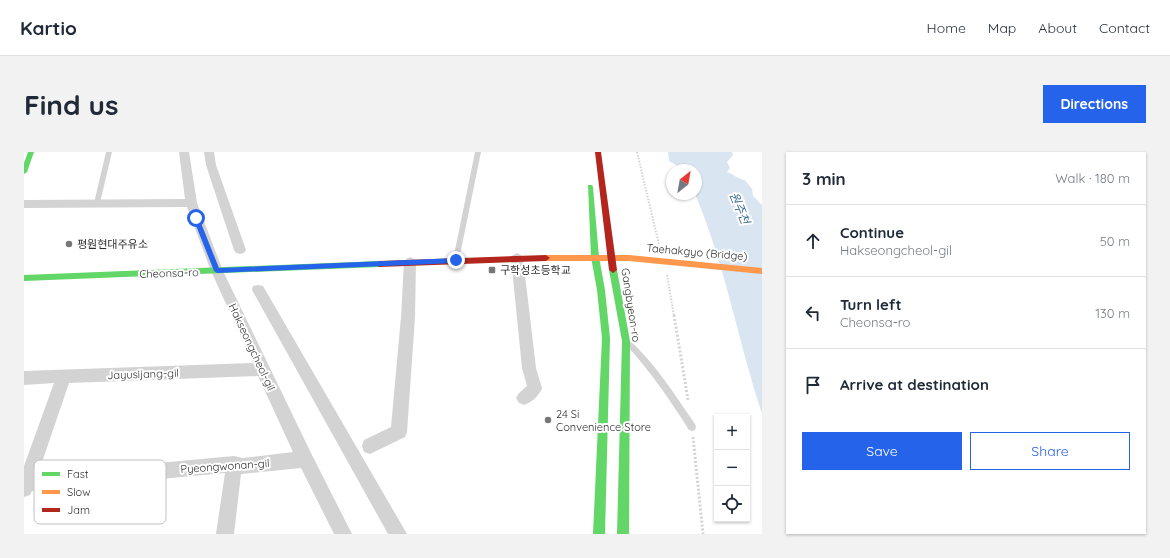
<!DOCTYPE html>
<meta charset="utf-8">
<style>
body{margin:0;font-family:Quicksand,"Noto Sans KR",sans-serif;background:#f2f2f3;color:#1f2937}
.controls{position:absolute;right:12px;bottom:12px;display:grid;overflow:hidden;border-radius:0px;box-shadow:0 1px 3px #0004}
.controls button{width:36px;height:36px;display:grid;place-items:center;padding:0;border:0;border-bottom:1px solid #e0e1e3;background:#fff;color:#1f2937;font:20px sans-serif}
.compass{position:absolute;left:642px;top:12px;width:36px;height:36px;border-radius:50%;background:#fff;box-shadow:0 1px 3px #0004;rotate:31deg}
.stop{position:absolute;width:12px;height:12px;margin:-9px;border:3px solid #2563eb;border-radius:50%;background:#fff}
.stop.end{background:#2563eb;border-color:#fff;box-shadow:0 1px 4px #0008}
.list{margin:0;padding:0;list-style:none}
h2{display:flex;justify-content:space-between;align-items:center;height:52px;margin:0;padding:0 16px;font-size:17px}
h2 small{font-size:13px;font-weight:400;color:#747a83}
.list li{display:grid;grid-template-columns:26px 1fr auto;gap:12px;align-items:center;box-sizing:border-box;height:72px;padding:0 16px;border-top:1px solid #e0e1e3}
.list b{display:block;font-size:15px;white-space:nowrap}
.list p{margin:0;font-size:13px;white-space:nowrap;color:#747a83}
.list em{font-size:13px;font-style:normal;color:#747a83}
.actions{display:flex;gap:8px;padding:12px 16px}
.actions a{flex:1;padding:9px 0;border:1px solid #2563eb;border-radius:0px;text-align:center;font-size:14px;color:#2563eb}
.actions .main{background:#2563eb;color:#fff}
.icon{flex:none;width:22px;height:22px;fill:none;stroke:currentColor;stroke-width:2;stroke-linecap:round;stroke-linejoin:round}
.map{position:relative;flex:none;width:738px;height:382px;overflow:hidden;border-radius:0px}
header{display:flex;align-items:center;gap:24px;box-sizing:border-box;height:56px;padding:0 20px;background:#fff;border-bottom:1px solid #e0e1e3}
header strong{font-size:19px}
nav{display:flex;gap:22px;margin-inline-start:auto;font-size:14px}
.intro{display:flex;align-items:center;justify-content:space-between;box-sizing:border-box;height:96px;padding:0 24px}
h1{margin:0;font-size:28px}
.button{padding:10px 18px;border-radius:0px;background:#2563eb;color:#fff;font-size:14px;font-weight:700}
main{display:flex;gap:24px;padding:0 24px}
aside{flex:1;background:#fff;border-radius:0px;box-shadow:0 1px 3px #0004}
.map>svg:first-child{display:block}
</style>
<header>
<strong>Kartio</strong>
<nav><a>Home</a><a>Map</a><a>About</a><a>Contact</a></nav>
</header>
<div class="intro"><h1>Find us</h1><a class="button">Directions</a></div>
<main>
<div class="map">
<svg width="738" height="382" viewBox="0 0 738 382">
<rect width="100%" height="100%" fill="#fff"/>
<path fill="#d9e6f1" d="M644,0H708L709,3L703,10L706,16L703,20C710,22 713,27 721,28L728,37L729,44L738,53V262C714,189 701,112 671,42H672V18H656L652,13L645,9Z"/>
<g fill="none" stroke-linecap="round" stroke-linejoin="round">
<path stroke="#d3d3d3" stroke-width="2" stroke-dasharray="1.5 1.5" stroke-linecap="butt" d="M613,0L636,97
M643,123L650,164"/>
<path stroke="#d3d3d3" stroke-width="3" stroke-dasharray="2 2" stroke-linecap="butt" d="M650,163L664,248
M669,285L679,382"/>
<path fill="#d3d3d3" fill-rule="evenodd" d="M82,0H88L76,51L73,53L70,51Z
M451,0H457L435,108L432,110L429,108Z
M605,189C611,192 616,199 621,204C640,225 655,249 671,272L672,275L671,278L668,279L665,278C646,248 627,220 603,194L601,192L603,190Z"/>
<path fill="#d3d3d3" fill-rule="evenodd" d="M155,0H165L173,51L199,119L287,301L328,382H310L277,316L217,322L210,382H192L201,321L8,339L6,343L0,345V314L30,231L0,233V219L229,211L187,119L163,55L0,56V48L161,47ZM234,224L269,300L219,306L210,304L14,322L45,231Z
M180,0H190L192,13L222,98L220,101L216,102L212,101L210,98L182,13Z
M493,101L497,103L499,106L512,216L518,236C515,244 508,250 500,253L495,251L492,246L495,241L503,234L498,216L487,106L489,103Z
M386,105L390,107L392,110L391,165L383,280L381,285L346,302L340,300L338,294L340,288L367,275L377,165L380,110L382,107Z
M234,133L239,134L383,382H364L228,138L229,134Z"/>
<path fill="#63d668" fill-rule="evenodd" d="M4,0H10L3,20L0,22V11Z
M564,33H568L569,35L575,105L581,138L586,186L581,382H569L578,186L573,138L567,105Z
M355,109L359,112L355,115L0,129V123Z
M589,115L593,118L606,189L605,382H593L598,189L585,118Z"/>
<path fill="#ff974d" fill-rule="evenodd" d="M522,103H605L738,116V122L605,109H522L518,106Z"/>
<path fill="#b3261e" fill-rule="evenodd" d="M571,0H577L593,118L589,121L585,118Z
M522,103L526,106L522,109L355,115L351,112L355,109Z"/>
</g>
<path fill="#2563eb" d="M172,64L175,66L195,116L432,106L435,108L432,111L193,121L190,119L169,66Z"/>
<g fill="#777" stroke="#fff" stroke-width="1.5">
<circle cx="45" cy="92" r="4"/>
<rect x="464" y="114" width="8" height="8" rx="2"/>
<circle cx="524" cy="268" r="4"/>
</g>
<g text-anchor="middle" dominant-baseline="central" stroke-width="4" stroke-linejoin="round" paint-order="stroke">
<g font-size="11" fill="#2e2e2e" stroke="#fff" text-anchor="start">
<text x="53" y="92">평원현대주유소</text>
<text x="476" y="118">구학성초등학교</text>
<text x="532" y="262">24 Si<tspan x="532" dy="13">Convenience Store</tspan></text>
</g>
<g font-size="11" fill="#2e2e2e" stroke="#fff">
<text transform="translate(673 100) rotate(5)">Taehakgyo (Bridge)</text>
<text transform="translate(145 121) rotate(-2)">Cheonsa-ro</text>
<text transform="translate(607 153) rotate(81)">Gangbyeon-ro</text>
<text transform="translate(228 195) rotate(65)">Hakseongcheol-gil</text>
<text transform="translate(119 222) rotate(-2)">Jayusijang-gil</text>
<text transform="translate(201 314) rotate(-4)">Pyeongwonan-gil</text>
</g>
<g font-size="12" font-style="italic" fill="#3d698f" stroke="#fff">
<text transform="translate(716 56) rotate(68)">원주천</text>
</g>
</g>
<rect x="10" y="308" width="132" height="64" rx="6" fill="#fff" stroke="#c0c0c0" stroke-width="1"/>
<rect x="18" y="320" width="18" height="4" fill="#63d668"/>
<rect x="18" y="338" width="18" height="4" fill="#ff974d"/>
<rect x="18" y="356" width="18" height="4" fill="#b3261e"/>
<g font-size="11" fill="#2e2e2e">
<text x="43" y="326">Fast</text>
<text x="43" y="344">Slow</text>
<text x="43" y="362">Jam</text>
</g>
</svg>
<div class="controls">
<button>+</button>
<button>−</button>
<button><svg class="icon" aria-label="locate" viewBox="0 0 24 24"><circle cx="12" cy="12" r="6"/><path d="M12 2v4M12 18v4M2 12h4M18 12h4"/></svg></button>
</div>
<svg class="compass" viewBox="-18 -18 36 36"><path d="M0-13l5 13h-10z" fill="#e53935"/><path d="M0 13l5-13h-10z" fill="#747a83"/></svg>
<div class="stop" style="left:172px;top:66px"></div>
<div class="stop end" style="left:432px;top:108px"></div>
</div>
<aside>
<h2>3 min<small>Walk · 180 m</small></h2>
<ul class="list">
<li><svg class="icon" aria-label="ahead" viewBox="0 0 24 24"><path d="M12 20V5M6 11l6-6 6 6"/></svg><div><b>Continue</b><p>Hakseongcheol-gil</p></div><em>50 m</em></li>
<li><svg class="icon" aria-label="left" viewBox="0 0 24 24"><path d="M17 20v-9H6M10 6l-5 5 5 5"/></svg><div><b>Turn left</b><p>Cheonsa-ro</p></div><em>130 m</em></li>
<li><svg class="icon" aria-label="arrive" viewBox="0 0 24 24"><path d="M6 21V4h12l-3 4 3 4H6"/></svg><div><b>Arrive at destination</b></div></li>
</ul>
<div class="actions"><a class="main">Save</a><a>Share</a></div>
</aside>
</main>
